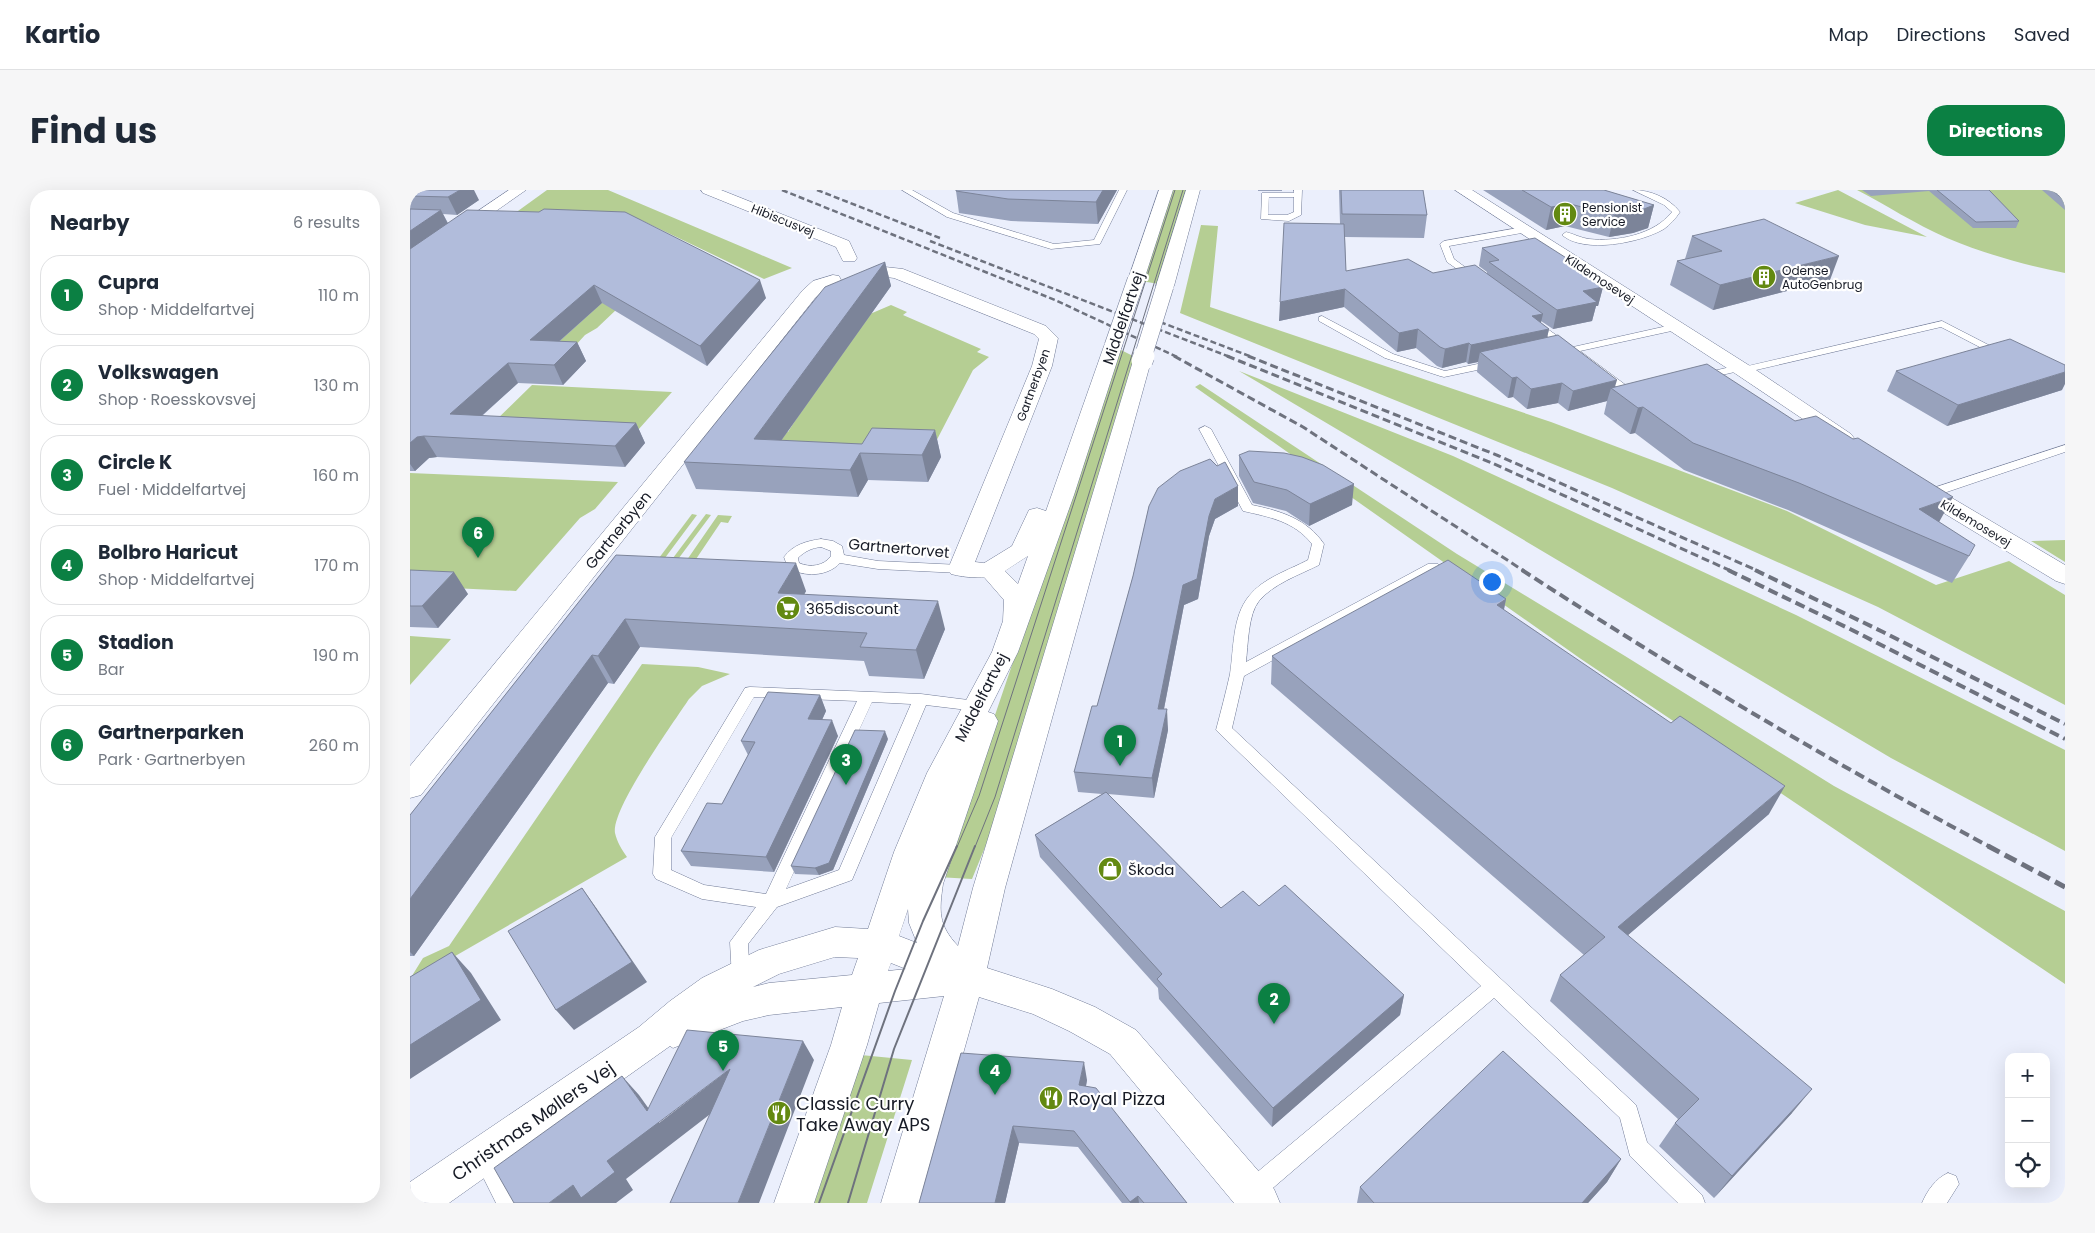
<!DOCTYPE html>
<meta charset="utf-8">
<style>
body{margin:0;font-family:Poppins,sans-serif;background:#f6f6f7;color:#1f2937}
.controls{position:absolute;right:15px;bottom:15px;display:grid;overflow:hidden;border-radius:10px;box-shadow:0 5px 20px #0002}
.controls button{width:45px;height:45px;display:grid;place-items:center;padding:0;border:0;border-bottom:1px solid #e0e1e3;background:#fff;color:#1f2937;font:25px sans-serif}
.you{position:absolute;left:1081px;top:391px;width:18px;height:18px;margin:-12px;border:4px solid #fff;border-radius:50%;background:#1a73e8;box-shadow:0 0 0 8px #1a73e833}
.badge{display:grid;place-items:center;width:32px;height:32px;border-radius:50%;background:#0b8043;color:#fff;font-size:16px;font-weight:700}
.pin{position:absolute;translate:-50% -41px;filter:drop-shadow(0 1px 2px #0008)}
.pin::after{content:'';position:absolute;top:26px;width:18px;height:15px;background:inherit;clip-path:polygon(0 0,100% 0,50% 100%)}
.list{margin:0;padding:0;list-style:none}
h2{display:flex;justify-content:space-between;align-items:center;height:65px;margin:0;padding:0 20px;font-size:21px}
h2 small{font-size:16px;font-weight:400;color:#747a83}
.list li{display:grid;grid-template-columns:32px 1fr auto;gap:15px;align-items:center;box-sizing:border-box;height:80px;margin:0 10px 10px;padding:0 10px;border:1px solid #e0e1e3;border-radius:20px}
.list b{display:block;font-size:19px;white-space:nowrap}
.list p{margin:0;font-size:16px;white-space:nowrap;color:#747a83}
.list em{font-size:16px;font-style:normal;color:#747a83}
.icon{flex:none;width:28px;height:28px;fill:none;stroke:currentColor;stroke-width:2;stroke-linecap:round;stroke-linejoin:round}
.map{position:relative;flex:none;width:1655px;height:1013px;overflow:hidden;border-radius:20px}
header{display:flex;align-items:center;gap:30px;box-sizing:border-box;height:70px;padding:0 25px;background:#fff;border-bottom:1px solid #e0e1e3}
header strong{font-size:24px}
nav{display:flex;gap:28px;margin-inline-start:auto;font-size:18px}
.intro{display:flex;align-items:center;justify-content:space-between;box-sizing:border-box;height:120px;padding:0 30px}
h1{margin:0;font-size:35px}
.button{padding:12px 22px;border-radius:20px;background:#0b8043;color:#fff;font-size:18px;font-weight:700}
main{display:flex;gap:30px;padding:0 30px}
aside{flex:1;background:#fff;border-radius:20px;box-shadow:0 5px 20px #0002}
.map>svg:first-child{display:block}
</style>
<header>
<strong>Kartio</strong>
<nav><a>Map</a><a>Directions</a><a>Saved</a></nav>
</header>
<div class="intro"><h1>Find us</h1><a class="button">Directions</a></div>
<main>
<aside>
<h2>Nearby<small>6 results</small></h2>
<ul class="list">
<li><span class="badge">1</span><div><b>Cupra</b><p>Shop · Middelfartvej</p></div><em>110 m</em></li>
<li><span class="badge">2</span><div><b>Volkswagen</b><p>Shop · Roesskovsvej</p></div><em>130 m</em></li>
<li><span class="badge">3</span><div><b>Circle K</b><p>Fuel · Middelfartvej</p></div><em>160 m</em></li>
<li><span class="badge">4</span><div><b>Bolbro Haricut</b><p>Shop · Middelfartvej</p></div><em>170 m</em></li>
<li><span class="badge">5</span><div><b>Stadion</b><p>Bar</p></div><em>190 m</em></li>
<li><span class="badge">6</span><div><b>Gartnerparken</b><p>Park · Gartnerbyen</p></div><em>260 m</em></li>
</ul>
</aside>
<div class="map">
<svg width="1655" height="1013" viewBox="0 0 1655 1013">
<rect width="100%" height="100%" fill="#ebeffc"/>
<path fill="#b5ce93" d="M137,0H198L382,78L354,89L231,30L101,26Z
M761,0H777L749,94L731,91Z
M1428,0L1517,47L1455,35L1385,13Z
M1447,0H1655V83C1615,75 1575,64 1537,48C1505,34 1476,15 1447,0Z
M791,35L808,36L800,117L1141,232L1377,321L1526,395L1599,371L1655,405V515L1468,417L1202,298L770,123Z
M254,57L228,99L187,138L175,145L164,157L144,156Z
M481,115L497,122L493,125L571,159L567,162L579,167L563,180L518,267L360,258L373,242H378L381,237L453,127Z
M709,159L727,168L587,628L562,689L527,687L562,593Z
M829,181L1043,266L1386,425L1655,560V661L1481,568Z
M790,194L1047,364L1215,466L1424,596L1655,721V794L1171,469L785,197Z
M122,195L262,202L228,240L80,236Z
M0,283L208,292L185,319L170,328L106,401L0,396Z
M282,324L287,325L249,376H243Z
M296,324L301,325L257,384H251Z
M308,325L322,326L318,333L311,332L280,378L272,377Z
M1655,350V372L1621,351Z
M0,446L41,449L0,495Z
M232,474L288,477L320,484L292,496L279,509C264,532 201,619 205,643C207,652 212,660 217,667L0,792V789L13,768L39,756Z
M451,865L502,870L457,1013H398Z"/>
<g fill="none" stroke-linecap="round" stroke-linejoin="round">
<g stroke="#717b97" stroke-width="1">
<path id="service" d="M492,0H502L543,23L644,54L684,50L709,0H717L690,54L641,59L537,27Z
M884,0H892L891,25L879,31L851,29L852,3H884ZM859,7H884V22L877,25H858Z
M1223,0C1241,0 1259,8 1270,22C1265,29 1261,34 1254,39C1230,53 1174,64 1152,45L1156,42C1164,44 1171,48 1179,49C1206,52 1244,45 1262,22L1254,15Z
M1114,37L1118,40L1117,42L1039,56L1044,69L1070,88V92L1067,93L1037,72L1030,54L1034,51Z
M912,126L983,164L1035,181L1086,170L1091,173L1086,176L1034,187L1030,186L975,168L909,131V127Z
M1122,128L1163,157L1266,134L1271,137L1266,140L1170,161L1221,199L1226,198L1231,201L1219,206L1119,133V129Z
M1532,131L1598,165L1597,167H1589L1531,137L1333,183L1329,181L1290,190L1285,187L1286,185L1329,175L1333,177Z
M795,236L801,239L842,315C871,321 897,329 914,354L909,375C889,385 863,394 849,411C838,424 838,456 836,472L1018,374H1028L1030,377L1028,380L834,486L822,538L1226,915L1237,952L1292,1005L1295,1013H1268L1220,966L1210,928L1084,808L849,1010L841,1013L833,1010L830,1002L833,994L1071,796L806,540C811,521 816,502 820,484C824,458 822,427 839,406C853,388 879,380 898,370L902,354C884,331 859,327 833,321L789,239Z
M1655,255V262L1522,307H1514L1512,304L1514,301Z
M411,349L423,351L432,356L434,365L468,371L550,375L557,379L550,383L468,379L430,373C417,387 394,387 378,378L374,367C383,355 396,351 411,349ZM411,357L421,361V366C414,376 400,378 389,373L388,368C395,361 402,358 411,357Z
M340,497L511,504L566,511L571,512L574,516L571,520L566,521L516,515L442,690L367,717L338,754L340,788L338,794L331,796L324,794L322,788L320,752L346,717L292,709L246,689L243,684L245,647L335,498ZM344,507L447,511L356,704L294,695L261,680V648ZM462,512L501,514L429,680L376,699Z
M73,954L81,957L109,1013H86L62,965L65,957Z
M1538,983L1546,986L1549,994L1537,1013H1512C1517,1001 1526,988 1538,983Z"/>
</g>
<g stroke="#717b97" stroke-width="1">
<path id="minor" d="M99,0H116L6,77L0,79V67Z
M291,0H311L439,51L447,68L445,71H433L426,57L293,3Z
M1045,0H1062L1340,176L1441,244L1444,248L1441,252L1434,254L1427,252L1326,184Z
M475,77L493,79L636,136L648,148L642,176L565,372L589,375L592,380L589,385C574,389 556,388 541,384L538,379L622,176L629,149L624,144L484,88L469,86L467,82L469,78Z
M423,85L429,86L431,90L429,94L415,99L405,108L11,605L0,608V576L393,100L403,91Z
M1507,290L1515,292L1655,375V394L1646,391L1499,302L1496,297L1499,292Z"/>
</g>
<g stroke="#717b97" stroke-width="1">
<path id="tertiary" d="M749,0H763L734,90L732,94H720L718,90Z
M776,0H790L764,96L761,100H749L746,96Z
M703,150L710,152L712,156L664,305L608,462L578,522L584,524L588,531L533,694C529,721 528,735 548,756L563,698L723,171L725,167L732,165L739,167L741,171L595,698L577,778L642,799L685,817L726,840L864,999L870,1013H824L700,864L659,841L623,824L569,807L511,1013H471L534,806L469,813L457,855L404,1013H364L421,855L432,817L359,825L333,831L263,858L260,856L39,1013H0V992L229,837L260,811L292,788L349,760L425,737L458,739L484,662L517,583L582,462L593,431L594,410L568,380L571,375L602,356L619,320L627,318L636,321L694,156L696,152ZM618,366L608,394L595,381ZM498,719L499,733L507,753L489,746ZM425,767L448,768L442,785L359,793L343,797L369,784ZM481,773L496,779L478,781Z"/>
</g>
<use href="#service" fill="#fff" fill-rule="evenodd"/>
<use href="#minor" fill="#fff" fill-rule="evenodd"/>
<use href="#tertiary" fill="#fff" fill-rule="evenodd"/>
<path stroke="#6e727e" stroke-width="1" d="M547,657L569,606L765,0
M565,657L585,607L773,0"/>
<path stroke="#6e727e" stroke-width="2" d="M409,1013L485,801L513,731L547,656
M438,1013L484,859L565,656"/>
<path stroke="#6e727e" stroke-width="2.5" stroke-dasharray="6 3" stroke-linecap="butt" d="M372,0L645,110L767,167
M407,0L530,48
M520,51L820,167
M750,132L842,167"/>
<path stroke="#6e727e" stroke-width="3" stroke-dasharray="8 4" stroke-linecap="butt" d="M764,166L893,237L1114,381
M817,166L1082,273L1321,381
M838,166L1089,266L1348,381"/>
<path stroke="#6e727e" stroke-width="4" stroke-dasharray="10 5" stroke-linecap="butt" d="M1112,380C1264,479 1420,571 1580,657
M1318,380L1442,440L1655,549
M1345,380L1473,442L1655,534"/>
<path stroke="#6e727e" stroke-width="5" stroke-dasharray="13 6" stroke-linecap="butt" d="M1578,656L1655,697"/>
<g stroke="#717b97" stroke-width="18" stroke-linecap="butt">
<path id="tertiary-bridge-far1" d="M703,156L726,90
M733,167L755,96"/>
</g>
<g stroke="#717b97" stroke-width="22" stroke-linecap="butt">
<path id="tertiary-bridge" d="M732,171L734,166"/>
</g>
<use href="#tertiary-bridge-far1" stroke="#fff" stroke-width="17"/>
<use href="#tertiary-bridge" stroke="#fff" stroke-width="21"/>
</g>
<path fill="#98a2bc" d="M0,0L69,10L47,25L33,24L38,33L356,108L297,176L192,113L150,151L167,152L176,171L153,195L108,193L72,226L226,233L235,253L215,277L27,267L19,268L5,281H0Z
M707,0L688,34L601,31L549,23L546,1Z
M848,0H872V1H848Z
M929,0H1013L1017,25L1014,48L935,47L936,81L1023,83L1077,84V82L1069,76L1072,58L1171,82L1193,97L1188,116H1186L1182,131L1143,139L1131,131V133L1139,139L1137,147L1205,197L1529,332L1559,366L1542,393L1378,320L1274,280L1225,243L1220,244L1194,224L1197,211L1158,221L1148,213L1117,219L1103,207L1098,208L1067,182L1068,172L1058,174L1056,172L1032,178L1027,176L1006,158L987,162L934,117L869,131L930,34Z
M1073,0H1194L1244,15L1238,38L1223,43L1199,47L1155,36L1136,40Z
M1452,0H1579L1609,31L1606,38H1563L1519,1L1461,6Z
M1632,0H1655V20Z
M1282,46L1420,90L1303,120L1260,95L1267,71L1276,69H1275Z
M475,72L481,96L371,251L452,254L525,240L531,267L518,292L458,290L448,307L286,299L274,272Z
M1486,181L1652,200L1537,236L1477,201Z
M829,265L942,315L899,336L876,321L843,313L829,286Z
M739,316H828L805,329L799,346L788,409L774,415L754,519L758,540L744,608L698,604L811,718L849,716L994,805L990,825L862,937L749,809L748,798L630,667L625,645L692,604L668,602L664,582L687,516L723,386Z
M206,365L396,401L394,405L535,439L514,489L459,486L454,471L230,457L204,494L198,493L4,766H0V625Z
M0,380L58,404L28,438L0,437Z
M1096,409L1094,420L1359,624L1218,745L1382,923L1304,1008L1249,956L1265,933L1268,929L1140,811L1150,785L1174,765L861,494L862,466Z
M410,505L416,521L412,530L428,546L364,682L281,676L271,661L312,614L338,565L331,551Z
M478,549L423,680L409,685L385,684L381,676Z
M551,863L677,890L676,896L777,1013H712L668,957L609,953L595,1013H509Z
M1211,969L1197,992L1178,1013H947L950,997Z"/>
<path fill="#7c8499" d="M50,0H64L69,10L47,25L38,7Z
M693,0H707L688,34L686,12Z
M1160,14L1155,36L1136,40L1141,17Z
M1244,15L1238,38L1223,43L1199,47L1204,25Z
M31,20L40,38L0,65V41Z
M1429,66L1420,90L1303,120L1310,95Z
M475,72L481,96L353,276L344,249Z
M1172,78L1168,96L1166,79Z
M350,90L356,108L297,176L290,156Z
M184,95L192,113L129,169L120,150Z
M1193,97L1188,116H1186L1182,131L1143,139L1147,120L1173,101Z
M935,99L934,117L869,131L870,112Z
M1133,124L1129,141L1139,139L1135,157L1070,162L1068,172L1058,174L1061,155L1122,126Z
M1008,139L1006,158L987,162L989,143Z
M167,152L176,171L153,195L144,175Z
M1059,153L1056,172L1032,178L1035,159Z
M98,173L108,193L51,244L40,224Z
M1655,182V194L1652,200L1537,236L1548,215Z
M1107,187L1103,207L1098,208L1102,188Z
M1207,190L1204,200L1201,198L1197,211L1158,221L1163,201Z
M1152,193L1148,213L1117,219L1121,199Z
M1233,217L1225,243L1220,244L1228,218Z
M226,233L235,253L215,277L205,256Z
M525,240L531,267L518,292L512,265Z
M14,246L27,267L19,268L5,281L0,274V253L7,247Z
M450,263L458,290L448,307L440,280Z
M944,294L942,315L899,336L900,314Z
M828,296V316L805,329L799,346L788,409L774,415L750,539L748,519L773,395L805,309Z
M1543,307L1528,334L1509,319Z
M386,373L396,401L379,431L368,403Z
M44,382L58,404L28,438L12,416Z
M1096,409L1090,437L1087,415Z
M528,411L535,439L514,489L506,460Z
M215,429L230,457L204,494L188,466Z
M182,465L198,493L4,766L0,762V709Z
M410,505L416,521L405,545L398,529Z
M757,519L758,540L744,608L742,588Z
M422,530L428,546L364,682L356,667Z
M475,541L478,549L423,680L409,685L405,678Z
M1375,596L1359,624L1196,764L1208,737Z
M172,698L187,719L237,792L164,840L146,820Z
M42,762L61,783L91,830L0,889V855Z
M994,805L990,825L862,937L863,918Z
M393,851L404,870L349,1013H328Z
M674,872L677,890L673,912L669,895Z
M320,879L334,898L216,989L223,1000L206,1013H139L163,995L197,971L237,921L212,886L229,905L249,933Z
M1402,899L1382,923L1304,1008L1322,986Z
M603,936L609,953L595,1013H585Z
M1211,969L1197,992L1178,1013H1172Z
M728,1006L729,1013H720V1012Z"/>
<path fill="#b1bcdb" stroke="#7c8499" d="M0,0H50L38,7L0,6Z
M546,0H693L686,12L598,9L546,1Z
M931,0H1013L1017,25L932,24Z
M1112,0H1194L1244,15L1229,21L1204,25L1160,14L1141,17Z
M1527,0H1579L1609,31L1566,32Z
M1642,0H1655V11Z
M0,19L31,20L0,41Z
M134,19L215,22L350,90L290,156L184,95L120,150L167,152L144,175L98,173L40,224L226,233L205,256L14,246L7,247L0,253V59L57,20L129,22Z
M1354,29L1429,66L1310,95L1267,71L1312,61L1282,46Z
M874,33L934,34L936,81L998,69L1023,83L1065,75L1133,124L1122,126L1139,139L1061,155L1059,153L1035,159L1030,157L1008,139L989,143L935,99L870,112Z
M1125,48L1172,78L1166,79L1193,97L1173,101L1187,112L1147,120L1079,72L1089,70L1072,58Z
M475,72L344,249L452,254L462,238L525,240L512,265L450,263L440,280L274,272L415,97Z
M1148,145L1207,190L1163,201L1152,193L1121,199L1107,187L1102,188L1070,162Z
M1600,149L1655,175V182L1548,215L1486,181Z
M1297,174L1385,231L1406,226L1443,249L1448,248L1543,307L1509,319L1565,355L1559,366L1389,293L1283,253L1233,217L1228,218L1201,198Z
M839,261L874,263L892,267L913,275L944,294L900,314L877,300L844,292L829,265Z
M800,269L807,276L815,272L828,296L805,309L799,326L787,389L773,395L748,519H757L742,588L664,582L682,516H687L723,386L739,316L748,298L770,281Z
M206,365L386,373L368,403L528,411L506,460L450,457L457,443L215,429L188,466L182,465L0,709V625Z
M1038,370L1096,409L1087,415L1261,533L1270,526L1375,596L1208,737L1402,899L1322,986L1265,933L1289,909L1150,785L1195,747L862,466Z
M0,380L44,382L12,416H0Z
M358,502L410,505L398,529L422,530L356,667L271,661L297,613L312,614L345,552L331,551Z
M445,540L475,541L419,673L405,678L381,676Z
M696,602L811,718L833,701L849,716L875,695L994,805L863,918L747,789L752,784L625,645Z
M172,698L222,772L146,820L98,741Z
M42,762L71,810L0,855V787Z
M277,840L393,851L328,1013H260L320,879L197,971L205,982L171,1008L163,995L139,1013H104L84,978L212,886L237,921Z
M1093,861L1211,969L1172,1013H964L950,997Z
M551,863L674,872L669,895L686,898L777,1013H734L728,1006L720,1012L664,941L603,936L585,1013H509Z"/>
<defs>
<g id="building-disc" transform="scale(1.25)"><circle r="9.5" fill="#638911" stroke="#fff"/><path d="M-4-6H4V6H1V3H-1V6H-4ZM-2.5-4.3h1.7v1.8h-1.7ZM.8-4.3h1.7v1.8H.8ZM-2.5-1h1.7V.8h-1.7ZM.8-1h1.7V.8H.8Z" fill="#fff"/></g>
<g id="supermarket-disc" transform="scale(1.25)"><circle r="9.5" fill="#638911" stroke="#fff"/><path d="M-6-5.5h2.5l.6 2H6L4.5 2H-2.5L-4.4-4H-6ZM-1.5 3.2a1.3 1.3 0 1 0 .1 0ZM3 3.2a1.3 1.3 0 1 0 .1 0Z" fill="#fff"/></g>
<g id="shop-disc" transform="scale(1.25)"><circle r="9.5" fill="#638911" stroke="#fff"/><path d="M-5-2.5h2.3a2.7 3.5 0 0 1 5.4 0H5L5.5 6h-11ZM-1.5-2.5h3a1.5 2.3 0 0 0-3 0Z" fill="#fff"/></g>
<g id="restaurant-disc" transform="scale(1.25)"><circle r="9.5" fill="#638911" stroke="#fff"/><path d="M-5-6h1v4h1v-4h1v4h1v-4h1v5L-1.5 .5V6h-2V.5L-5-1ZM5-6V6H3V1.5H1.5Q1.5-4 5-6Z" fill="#fff"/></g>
</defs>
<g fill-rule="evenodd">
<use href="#building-disc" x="1155" y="24"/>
<use href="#building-disc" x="1354" y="87"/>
<use href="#supermarket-disc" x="378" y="418"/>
<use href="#shop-disc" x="700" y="679"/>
<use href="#restaurant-disc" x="641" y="908"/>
<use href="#restaurant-disc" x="369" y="923"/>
</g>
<g text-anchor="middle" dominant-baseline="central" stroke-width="4.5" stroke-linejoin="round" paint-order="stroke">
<g font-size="12" fill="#171b26" stroke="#fff" text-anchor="start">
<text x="1172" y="17">Pensionist<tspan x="1172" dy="14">Service</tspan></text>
<text x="1372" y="80">Odense<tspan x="1372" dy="14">AutoGenbrug</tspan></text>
</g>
<g font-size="12" fill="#171b26" stroke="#fff">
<text transform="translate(373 30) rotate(22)">Hibiscusvej</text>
<text transform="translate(1190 89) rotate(33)">Kildemosevej</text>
<text transform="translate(623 195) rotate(-70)">Gartnerbyen</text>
<text transform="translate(1566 333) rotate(31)">Kildemosevej</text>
</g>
<g font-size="15" fill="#171b26" stroke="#fff">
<text transform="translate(713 128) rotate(-71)">Middelfartvej</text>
<text transform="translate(208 340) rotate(-51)">Gartnerbyen</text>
<text transform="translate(489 358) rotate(5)">Gartnertorvet</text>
<text transform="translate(571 507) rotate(-63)">Middelfartvej</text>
</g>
<g font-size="15" fill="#171b26" stroke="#fff" text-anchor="start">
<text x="396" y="418">365discount</text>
<text x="718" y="679">Škoda</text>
</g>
<g font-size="18" fill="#171b26" stroke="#fff" text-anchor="start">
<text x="658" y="908">Royal Pizza</text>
<text x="386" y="913">Classic Curry<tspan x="386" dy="21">Take Away APS</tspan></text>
</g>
<g font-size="18" fill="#171b26" stroke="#fff">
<text transform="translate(123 931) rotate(-35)">Christmas Møllers Vej</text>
</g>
</g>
</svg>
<div class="controls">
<button>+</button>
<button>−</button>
<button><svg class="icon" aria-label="locate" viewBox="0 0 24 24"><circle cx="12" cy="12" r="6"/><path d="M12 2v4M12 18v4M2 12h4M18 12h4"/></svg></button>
</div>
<div class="you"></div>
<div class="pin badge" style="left:710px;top:576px">1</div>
<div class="pin badge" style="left:864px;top:834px">2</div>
<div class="pin badge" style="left:436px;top:595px">3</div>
<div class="pin badge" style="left:585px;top:905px">4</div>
<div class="pin badge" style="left:313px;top:881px">5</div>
<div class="pin badge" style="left:68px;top:368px">6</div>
</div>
</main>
